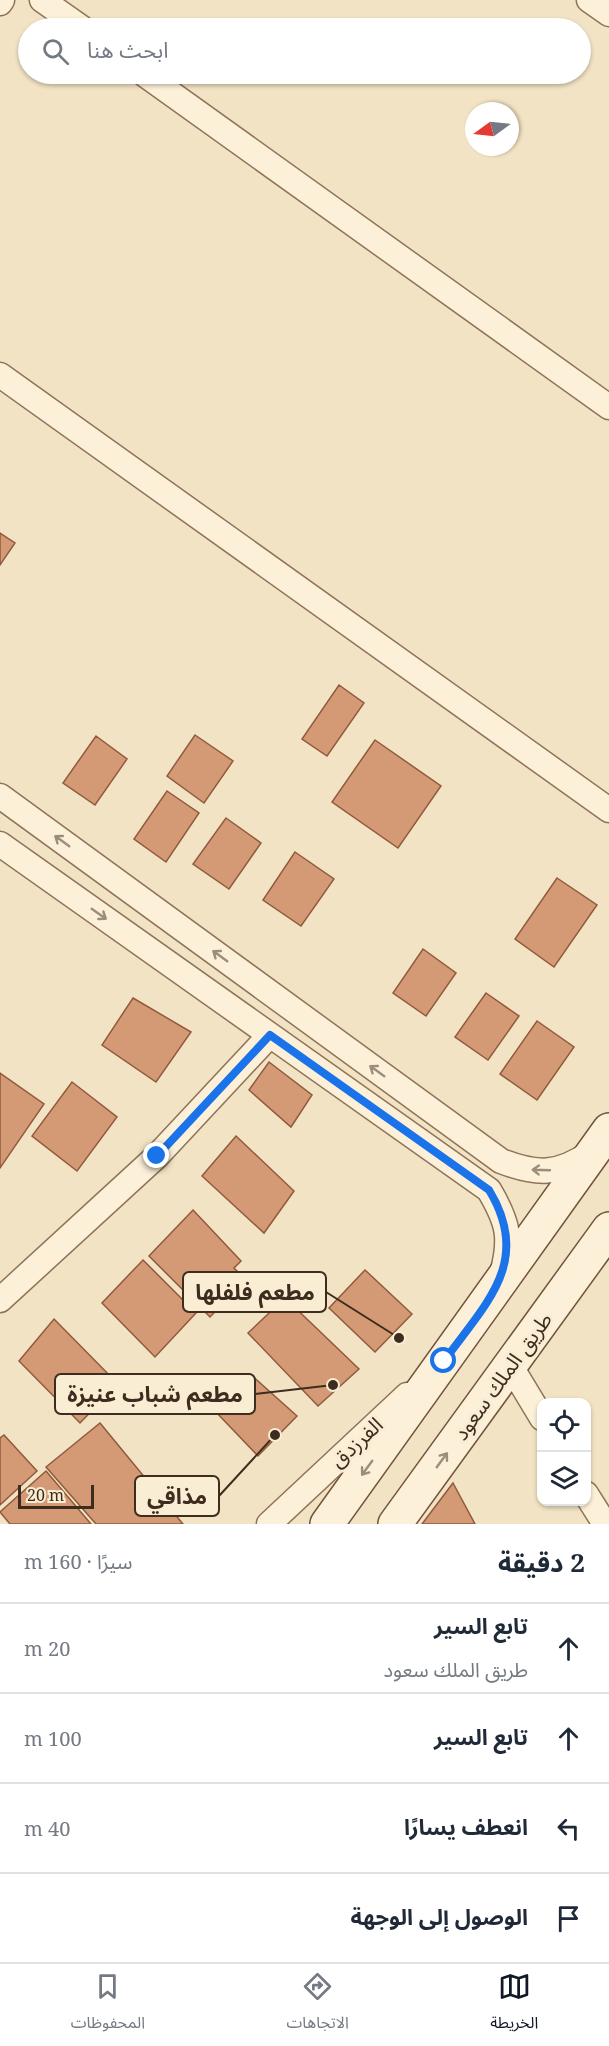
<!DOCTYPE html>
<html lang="ar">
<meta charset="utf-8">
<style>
body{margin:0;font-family:"Noto Serif","Noto Sans Arabic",serif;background:#f2f2f3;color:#1f2937;direction:rtl}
.controls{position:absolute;right:18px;bottom:18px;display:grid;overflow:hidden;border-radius:12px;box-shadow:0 2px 4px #0004}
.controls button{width:54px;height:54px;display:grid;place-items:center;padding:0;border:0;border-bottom:2px solid #e0e1e3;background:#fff;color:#1f2937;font:30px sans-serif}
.compass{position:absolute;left:465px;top:102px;width:54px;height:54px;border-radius:50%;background:#fff;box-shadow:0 2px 4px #0004;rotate:255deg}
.scale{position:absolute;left:18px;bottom:15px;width:76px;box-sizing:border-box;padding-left:6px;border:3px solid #3e2c1e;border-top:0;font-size:16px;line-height:21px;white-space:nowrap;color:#3e2c1e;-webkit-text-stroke:4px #f9edd4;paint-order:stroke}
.stop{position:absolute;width:18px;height:18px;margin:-14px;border:4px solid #1a73e8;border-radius:50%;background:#fff}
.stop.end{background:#1a73e8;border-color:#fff;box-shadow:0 2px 6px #0008}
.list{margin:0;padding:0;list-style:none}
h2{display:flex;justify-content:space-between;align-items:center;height:78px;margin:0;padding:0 24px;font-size:26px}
h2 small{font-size:20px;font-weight:400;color:#747a83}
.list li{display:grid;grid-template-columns:39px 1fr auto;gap:18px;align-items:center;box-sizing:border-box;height:90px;padding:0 24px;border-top:2px solid #e0e1e3}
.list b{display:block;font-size:22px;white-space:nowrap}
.list p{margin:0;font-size:20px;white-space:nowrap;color:#747a83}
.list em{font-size:20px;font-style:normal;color:#747a83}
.icon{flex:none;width:33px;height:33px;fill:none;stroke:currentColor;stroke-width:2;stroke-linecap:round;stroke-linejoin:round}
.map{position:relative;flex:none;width:609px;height:1524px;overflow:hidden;direction:ltr}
.search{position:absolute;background:#fff;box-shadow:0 2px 4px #0004;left:18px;right:18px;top:18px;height:66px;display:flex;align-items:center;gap:15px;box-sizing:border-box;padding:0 21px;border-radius:33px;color:#747a83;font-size:22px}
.sheet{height:438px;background:#fff}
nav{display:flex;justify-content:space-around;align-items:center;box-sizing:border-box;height:84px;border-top:2px solid #e0e1e3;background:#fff;font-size:16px;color:#747a83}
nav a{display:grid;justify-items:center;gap:3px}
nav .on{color:#111827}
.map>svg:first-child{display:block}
</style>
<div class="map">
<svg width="609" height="1524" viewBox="0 0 609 1524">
<rect width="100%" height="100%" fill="#f2e3c4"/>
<path fill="#d49a76" stroke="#915a3c" stroke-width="1.5" d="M0,533L15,543L0,565Z
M339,685L364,703L327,756L302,739Z
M195,735L233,761L204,803L167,776Z
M96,736L127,759L95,805L63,783Z
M375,740L441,786L398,848L332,802Z
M167,791L199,813L166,862L134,839Z
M226,818L261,843L229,889L193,864Z
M295,852L334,879L301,926L263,900Z
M557,878L597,905L554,967L515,939Z
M423,949L456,973L426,1016L393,993Z
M486,993L519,1016L488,1060L455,1037Z
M133,998L191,1032L156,1082L102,1045Z
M537,1021L574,1047L537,1100L500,1074Z
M269,1062L312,1095L291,1127L249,1090Z
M0,1073L44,1104L0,1168Z
M72,1082L117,1117L77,1171L32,1136Z
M236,1136L294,1191L264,1233L202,1176Z
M193,1210L241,1261L234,1268L246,1280L210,1317L149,1256Z
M143,1260L196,1313L155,1357L102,1303Z
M365,1270L412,1314L375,1352L329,1308Z
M285,1298L359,1369L318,1406L248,1333Z
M54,1319L118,1384L80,1423L19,1361Z
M250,1374L297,1416L258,1456L214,1410Z
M100,1423L183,1524H96L46,1467Z
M4,1435L37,1471L0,1505V1438Z
M46,1471L91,1524H10L0,1512Z
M453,1483L475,1524H422Z"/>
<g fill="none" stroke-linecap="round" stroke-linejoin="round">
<g stroke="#8f7358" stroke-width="27">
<path id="street" d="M42,0L82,28
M589,0L609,14
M0,3L2,0
M144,74L609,407
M0,375L609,810
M0,796L501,1161C537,1175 558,1175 590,1153
M0,844L489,1190C508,1222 512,1238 502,1274
M0,1300L157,1156L270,1035
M510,1365L542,1418
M586,1494L605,1524
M269,1524L407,1395"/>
</g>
<g stroke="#71543b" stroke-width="36">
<path id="secondary" d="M327,1524L609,1130
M395,1524L609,1229"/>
</g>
<use href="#street" stroke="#fcf0d8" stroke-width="24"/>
<use href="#secondary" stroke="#fcf0d8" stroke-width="33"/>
</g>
<defs><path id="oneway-shaft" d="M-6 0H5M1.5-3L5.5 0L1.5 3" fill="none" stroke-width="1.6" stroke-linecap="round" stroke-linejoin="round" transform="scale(1.5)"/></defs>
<g stroke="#9d8e7b">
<use href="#oneway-shaft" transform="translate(62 841) rotate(-144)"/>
<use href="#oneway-shaft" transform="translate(99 914) rotate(35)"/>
<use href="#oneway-shaft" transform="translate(220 956) rotate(-144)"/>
<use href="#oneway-shaft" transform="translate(377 1071) rotate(-144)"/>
<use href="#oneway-shaft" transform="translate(541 1170) rotate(-178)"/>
<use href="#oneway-shaft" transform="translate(442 1460) rotate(-54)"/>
<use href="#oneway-shaft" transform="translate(367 1468) rotate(126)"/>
</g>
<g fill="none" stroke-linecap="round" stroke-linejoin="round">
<path stroke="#1a73e8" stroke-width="8" d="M157,1156L270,1035L489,1190C533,1262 485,1304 444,1361"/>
</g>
<g text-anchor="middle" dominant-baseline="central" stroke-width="6" stroke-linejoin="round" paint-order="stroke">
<g font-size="21" fill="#3e2c1e" stroke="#f9edd4">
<text transform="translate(502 1376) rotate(-54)">طريق الملك سعود</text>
<text transform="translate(356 1442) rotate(-43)">الفرزدق</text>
</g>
</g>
<path fill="none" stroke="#3e2c1e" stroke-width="2" d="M399 1338L326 1292M333 1385L255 1394M275 1435L219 1496"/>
<g fill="#3e2c1e" stroke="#f9edd4" stroke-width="2">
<circle cx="399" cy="1338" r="6"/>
<circle cx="333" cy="1385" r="6"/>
<circle cx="275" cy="1435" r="6"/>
</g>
<g fill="#f9edd4" stroke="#3e2c1e" stroke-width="2">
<rect x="183" y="1272" width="143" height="40" rx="6"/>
<rect x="55" y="1374" width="200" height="40" rx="6"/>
<rect x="135" y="1476" width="84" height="40" rx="6"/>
</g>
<g font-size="22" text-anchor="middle" font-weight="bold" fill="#3e2c1e">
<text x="255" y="1300">مطعم فلفلها</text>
<text x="155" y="1402">مطعم شباب عنيزة</text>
<text x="177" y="1504">مذاقي</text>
</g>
</svg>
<div class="controls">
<button><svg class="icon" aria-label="locate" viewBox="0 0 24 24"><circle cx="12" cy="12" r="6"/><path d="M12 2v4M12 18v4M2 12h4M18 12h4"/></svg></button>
<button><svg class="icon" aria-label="layers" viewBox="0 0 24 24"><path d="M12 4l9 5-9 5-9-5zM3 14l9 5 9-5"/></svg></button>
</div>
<svg class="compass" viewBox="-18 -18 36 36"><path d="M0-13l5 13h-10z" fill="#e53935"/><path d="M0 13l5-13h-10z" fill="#747a83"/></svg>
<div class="scale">20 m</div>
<div class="stop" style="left:444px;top:1361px"></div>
<div class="stop end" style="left:157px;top:1156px"></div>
<div class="search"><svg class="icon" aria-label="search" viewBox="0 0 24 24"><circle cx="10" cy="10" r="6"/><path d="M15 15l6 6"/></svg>ابحث هنا</div>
</div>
<section class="sheet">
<h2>2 دقيقة<small>سيرًا · 160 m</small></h2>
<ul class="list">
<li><svg class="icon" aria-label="ahead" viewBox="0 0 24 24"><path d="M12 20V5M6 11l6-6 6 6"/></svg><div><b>تابع السير</b><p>طريق الملك سعود</p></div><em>20 m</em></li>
<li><svg class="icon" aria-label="ahead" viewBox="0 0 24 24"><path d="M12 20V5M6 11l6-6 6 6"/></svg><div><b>تابع السير</b></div><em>100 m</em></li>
<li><svg class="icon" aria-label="left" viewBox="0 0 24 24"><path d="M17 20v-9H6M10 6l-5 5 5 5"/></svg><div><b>انعطف يسارًا</b></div><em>40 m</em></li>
<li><svg class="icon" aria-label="arrive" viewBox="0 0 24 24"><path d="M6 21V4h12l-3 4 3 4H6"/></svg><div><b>الوصول إلى الوجهة</b></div></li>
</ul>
</section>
<nav>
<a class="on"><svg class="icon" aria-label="map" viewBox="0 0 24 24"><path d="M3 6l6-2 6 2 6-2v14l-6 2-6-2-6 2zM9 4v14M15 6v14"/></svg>الخريطة</a>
<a><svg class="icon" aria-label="directions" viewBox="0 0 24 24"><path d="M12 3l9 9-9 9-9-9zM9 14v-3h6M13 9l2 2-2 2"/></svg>الاتجاهات</a>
<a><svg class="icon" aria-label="saved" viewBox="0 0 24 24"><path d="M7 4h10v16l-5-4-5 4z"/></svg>المحفوظات</a>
</nav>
